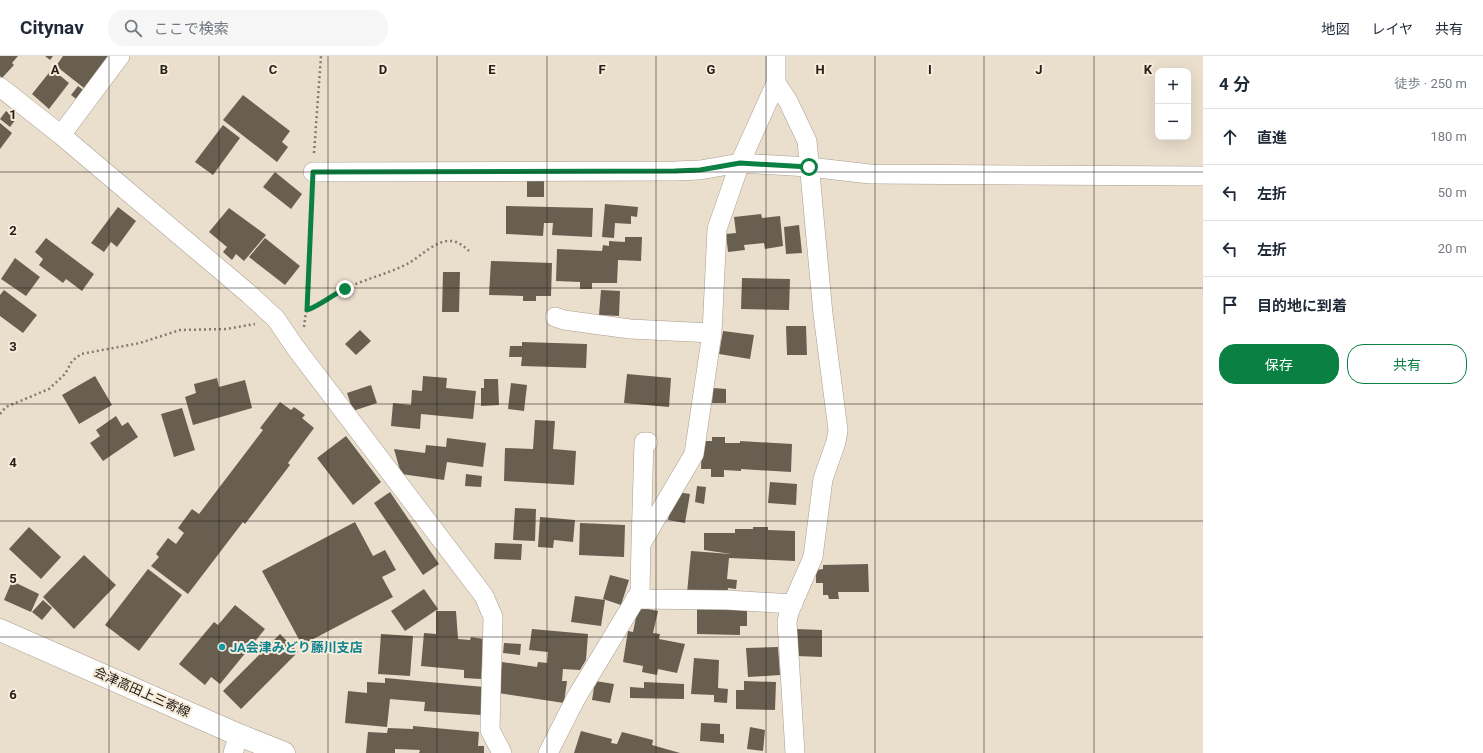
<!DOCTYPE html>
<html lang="ja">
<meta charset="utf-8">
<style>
body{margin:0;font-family:Roboto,"Noto Sans JP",sans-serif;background:#f6f6f7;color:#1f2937}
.controls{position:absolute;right:12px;top:12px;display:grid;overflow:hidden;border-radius:8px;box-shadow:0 4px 16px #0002}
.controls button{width:36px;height:36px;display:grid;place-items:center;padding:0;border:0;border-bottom:1px solid #e0e1e3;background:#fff;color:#1f2937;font:20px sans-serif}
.stop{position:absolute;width:12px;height:12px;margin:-9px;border:3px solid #0b8043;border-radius:50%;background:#fff}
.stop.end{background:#0b8043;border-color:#fff;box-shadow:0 1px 4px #0008}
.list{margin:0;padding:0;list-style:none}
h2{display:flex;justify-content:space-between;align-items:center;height:52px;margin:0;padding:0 16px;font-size:17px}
h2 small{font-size:13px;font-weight:400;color:#747a83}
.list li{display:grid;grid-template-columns:26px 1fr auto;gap:12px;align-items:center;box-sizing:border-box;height:56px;padding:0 16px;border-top:1px solid #e0e1e3}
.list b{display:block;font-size:15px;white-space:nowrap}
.list em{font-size:13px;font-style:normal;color:#747a83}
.actions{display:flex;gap:8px;padding:12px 16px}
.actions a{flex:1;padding:9px 0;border:1px solid #0b8043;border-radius:16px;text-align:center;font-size:14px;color:#0b8043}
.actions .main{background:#0b8043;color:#fff}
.icon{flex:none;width:22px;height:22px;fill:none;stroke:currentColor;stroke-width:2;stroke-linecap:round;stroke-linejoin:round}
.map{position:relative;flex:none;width:1203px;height:697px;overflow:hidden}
header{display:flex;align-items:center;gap:24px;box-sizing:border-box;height:56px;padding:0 20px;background:#fff;border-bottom:1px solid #e0e1e3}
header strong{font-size:19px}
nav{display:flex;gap:22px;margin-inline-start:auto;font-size:14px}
.search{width:280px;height:36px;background:#f6f6f7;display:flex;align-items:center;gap:10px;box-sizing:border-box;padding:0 14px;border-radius:16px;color:#747a83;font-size:15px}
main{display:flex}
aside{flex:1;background:#fff}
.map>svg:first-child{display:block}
</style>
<header>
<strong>Citynav</strong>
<div class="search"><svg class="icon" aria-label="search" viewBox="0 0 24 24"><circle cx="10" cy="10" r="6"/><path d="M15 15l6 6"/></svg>ここで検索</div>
<nav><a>地図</a><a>レイヤ</a><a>共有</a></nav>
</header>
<main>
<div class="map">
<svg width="1203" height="697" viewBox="0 0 1203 697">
<rect width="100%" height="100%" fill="#eadecd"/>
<path fill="#695f50" d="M0,0H18L12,7L14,9L2,22L0,20Z
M45,0H53L50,4Z
M63,0H110L84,32L56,10Z
M52,13L69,27L49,53L32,38Z
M78,30L87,37L80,46L71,39Z
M243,39L290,75L282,86L288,91L277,106L223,64Z
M6,55L16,63L10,71L0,63Z
M0,67L12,77L0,93Z
M223,69L240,82L213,119L195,106Z
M275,116L302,138L291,153L263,131Z
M527,123H544V141H527Z
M605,148L638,151L637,161L631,160V168L615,167L614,182L602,181Z
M506,150L593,152L592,181L552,179L553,167H544L543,180L506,178Z
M118,151L136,165L117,191L111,186L104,196L91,187Z
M229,152L266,179L244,205L236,198L232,204L223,196L227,191L209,176Z
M761,158L762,162L780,160L783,190L765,193L764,187L744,189L745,194L728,196L726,178L736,177L734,161Z
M799,169L802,197L786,198L784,171Z
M625,181H642L641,205L618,204L617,227H592V233H580V226L556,225L557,193L602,195L603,189L609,190V185L625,186Z
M46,182L94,218L82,235L66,223L63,227L39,209L43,203L35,196Z
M265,182L300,210L285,229L249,201Z
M15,202L40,221L26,240L1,223Z
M491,205L552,207L551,240H536V245H523V240L489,239Z
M443,216H460L459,256H442Z
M742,222L790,223L789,254L741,253Z
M4,234L37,259L23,277L0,260V239Z
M601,234L620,235L619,260L599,259Z
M786,270H806L807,299H787Z
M360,274L371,285L356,299L345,288Z
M723,275L754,279L750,303L719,298Z
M522,286L587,288L586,312L521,310L522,301H509L510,290H522Z
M627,318L671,322L669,351L624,347Z
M95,320L112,349L79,368L62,339Z
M423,320L447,322L446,332L476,335L473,363L421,358L420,373L391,370L393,347L411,349L412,334L422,335Z
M217,322L219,331L245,324L252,352L193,369L185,341L196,337L194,328Z
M484,323H498L499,349L481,350V332H484Z
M511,327L527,329L524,355L508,353Z
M371,329L377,347L353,355L347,337Z
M713,332L726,333V347H712Z
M280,346L291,354L294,351L305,359L302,362L314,372L288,407L290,409L245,468L243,466L188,538L151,510L159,501L156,498L168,482L176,488L184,477L178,472L192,453L199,458L263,374L260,372Z
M182,352L195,394L174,401L161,358Z
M116,360L122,370L128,366L138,381L103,405L90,387L100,380L96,374Z
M535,364L555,365L553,393L576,395L574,429L504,425L505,392L533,393Z
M346,380L381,426L353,449L317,402Z
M712,381H725V387H740V385L792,388L791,416L741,413V415L724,414V421H711V413H701L702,385H712Z
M447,382L486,387L483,411L447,406L444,424L401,418L394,393L425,397L426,389L446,391Z
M466,418L482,420L481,431L465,430Z
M770,426L797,428L796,449L768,447Z
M697,430L706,431L704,448L695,446Z
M390,436L439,508L423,519L374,447Z
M677,436L690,438L685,467L668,464L671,447Z
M515,452L536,453L535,485L513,484Z
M540,461L575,464L573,486L554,484L553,492L538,491Z
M355,466L373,500L385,494L396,514L382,521L393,541L302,589L262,515Z
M580,467L625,469L624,501L579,499Z
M29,471L61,501L41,523L9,493Z
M753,471H768V474L795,475V505L729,502L727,523L737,524L736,533L728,532L727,540L687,537L691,495L731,498L704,494V477H735V473H753Z
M495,487L522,488L521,504L494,503Z
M84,499L116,529L74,573L43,541Z
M868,508L869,536H838L839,543H829L828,539H823V527H816V514L823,513V509Z
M148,513L182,539L139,595L105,569Z
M610,519L629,524L621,549L603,543Z
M12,525L39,538L31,556L4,544Z
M424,533L438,553L405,575L391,555Z
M575,540L605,544L601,570L571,566Z
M43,544L52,552L42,564L32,556Z
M697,548L747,550V570H740V579L697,578Z
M235,549L265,573L220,628L211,621L205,629L179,608L214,566L218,569Z
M638,551L658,555L653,577L660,578L659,583L685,588L677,617L658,613L657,619L642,616L643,610L623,606L628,575L633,576Z
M436,555H456L458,583L470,584L471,581L484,583L481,623L464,622V614L421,610L424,577L436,578Z
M532,573L588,578L586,604L580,614L563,613L562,625H567L564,647L498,637L502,606L537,611L538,606L547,607L548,596L529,594Z
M796,573L822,574V601L796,600Z
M280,578L298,596L241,653L223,635Z
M381,578L413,580L410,620L378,618Z
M504,587L521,588L520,599L503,597Z
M778,591L780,619L748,621L746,592Z
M694,602L719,604L718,632L728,633L727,647L714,646V639L691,638Z
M385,622L484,631L481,659L424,655L425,646L390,643L387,671L345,667L348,635L367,637V626L385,627Z
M595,625L614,628L610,647L592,644Z
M744,625L776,626L775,654L736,653V634H744Z
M644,626L684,628V643L630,642V631L644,632Z
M701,667L720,668V678H724V687L700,685Z
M413,670L479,676L478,690H484V697H419L420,694L395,693V697H366L368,676L387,677L388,672L413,673Z
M750,671L765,674L763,695L747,693Z
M581,675L612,683L611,687L617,688L622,676L653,684L652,689L680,697H574Z"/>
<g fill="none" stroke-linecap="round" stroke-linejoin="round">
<g stroke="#a89d8d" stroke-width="20">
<path id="street" d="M776,27L788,45L807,85L823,258L838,374L836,386L823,423L813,501L789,556L787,566L795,697
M0,31L61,79L249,238L276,263L295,291L484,540L493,561L490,674L502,697
M61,79L120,0
M313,116L675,115L700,114L740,107L809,111L870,118L1203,120
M555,261L564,264L630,273L712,277
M641,487L644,386H648
M635,543L727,544L793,548
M233,697L239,679
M548,697L576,642L640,536L641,488L694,398L712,277L717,173L740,107L776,27V0"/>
</g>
<g stroke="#a89d8d" stroke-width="23">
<path id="primary" d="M0,574L239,679L284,697"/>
</g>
<path stroke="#837b6f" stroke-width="2.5" stroke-dasharray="2 3" stroke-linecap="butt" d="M314,97L321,0
M307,254C320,249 331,239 344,233C365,223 388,218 409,207C421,200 434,186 448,185C456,184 464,190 469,195
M304,271L309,232L312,134
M0,358L6,351L49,333L65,318L72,305L81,298L140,287L180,274L226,273L255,268"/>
<use href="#street" stroke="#fff" stroke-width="19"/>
<use href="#primary" stroke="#fff" stroke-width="22"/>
</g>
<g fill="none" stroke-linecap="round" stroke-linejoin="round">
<path stroke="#0b8043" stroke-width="5" d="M345,233C332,239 319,250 307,254L313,116L675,115L700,114L740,107L809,111"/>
</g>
<path fill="none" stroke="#25201a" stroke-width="1" stroke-opacity="0.55" d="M109,0V697M219,0V697M328,0V697M437,0V697M547,0V697M656,0V697M766,0V697M875,0V697M984,0V697M1094,0V697M0,116H1203M0,232H1203M0,348H1203M0,465H1203M0,581H1203"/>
<circle fill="#0f9aa8" stroke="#f7ebda" stroke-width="1.5" cx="222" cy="591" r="4"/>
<g text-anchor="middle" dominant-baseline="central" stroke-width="4" stroke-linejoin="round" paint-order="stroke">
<g font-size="13" font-weight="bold" fill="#0d838f" stroke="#f7ebda" text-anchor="start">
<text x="230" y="591">JA会津みどり藤川支店</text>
</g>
<g font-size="13" fill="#25201a" stroke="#f7ebda">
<text transform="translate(142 636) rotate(24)">会津高田上三寄線</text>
</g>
</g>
<g font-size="13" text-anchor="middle" font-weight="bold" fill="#25201a" stroke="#f7ebda" stroke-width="4" stroke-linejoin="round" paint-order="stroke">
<text x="55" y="18">A</text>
<text x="164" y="18">B</text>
<text x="273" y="18">C</text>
<text x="383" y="18">D</text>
<text x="492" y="18">E</text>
<text x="602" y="18">F</text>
<text x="711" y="18">G</text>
<text x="820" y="18">H</text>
<text x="930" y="18">I</text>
<text x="1039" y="18">J</text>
<text x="1148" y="18">K</text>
<text x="13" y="63">1</text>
<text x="13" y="179">2</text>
<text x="13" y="295">3</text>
<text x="13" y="411">4</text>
<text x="13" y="527">5</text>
<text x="13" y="643">6</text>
</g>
</svg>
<div class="controls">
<button>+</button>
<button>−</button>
</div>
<div class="stop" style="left:809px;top:111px"></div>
<div class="stop end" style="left:345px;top:233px"></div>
</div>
<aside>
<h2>4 分<small>徒歩 · 250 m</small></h2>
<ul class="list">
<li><svg class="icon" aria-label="ahead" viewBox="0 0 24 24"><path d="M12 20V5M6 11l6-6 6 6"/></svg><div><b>直進</b></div><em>180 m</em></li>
<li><svg class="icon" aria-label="left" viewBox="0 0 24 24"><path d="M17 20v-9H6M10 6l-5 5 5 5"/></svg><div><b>左折</b></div><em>50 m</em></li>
<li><svg class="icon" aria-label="left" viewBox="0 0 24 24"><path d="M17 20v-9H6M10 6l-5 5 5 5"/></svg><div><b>左折</b></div><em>20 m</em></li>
<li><svg class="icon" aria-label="arrive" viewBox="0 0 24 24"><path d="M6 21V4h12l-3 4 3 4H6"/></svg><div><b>目的地に到着</b></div></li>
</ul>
<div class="actions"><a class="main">保存</a><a>共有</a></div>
</aside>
</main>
